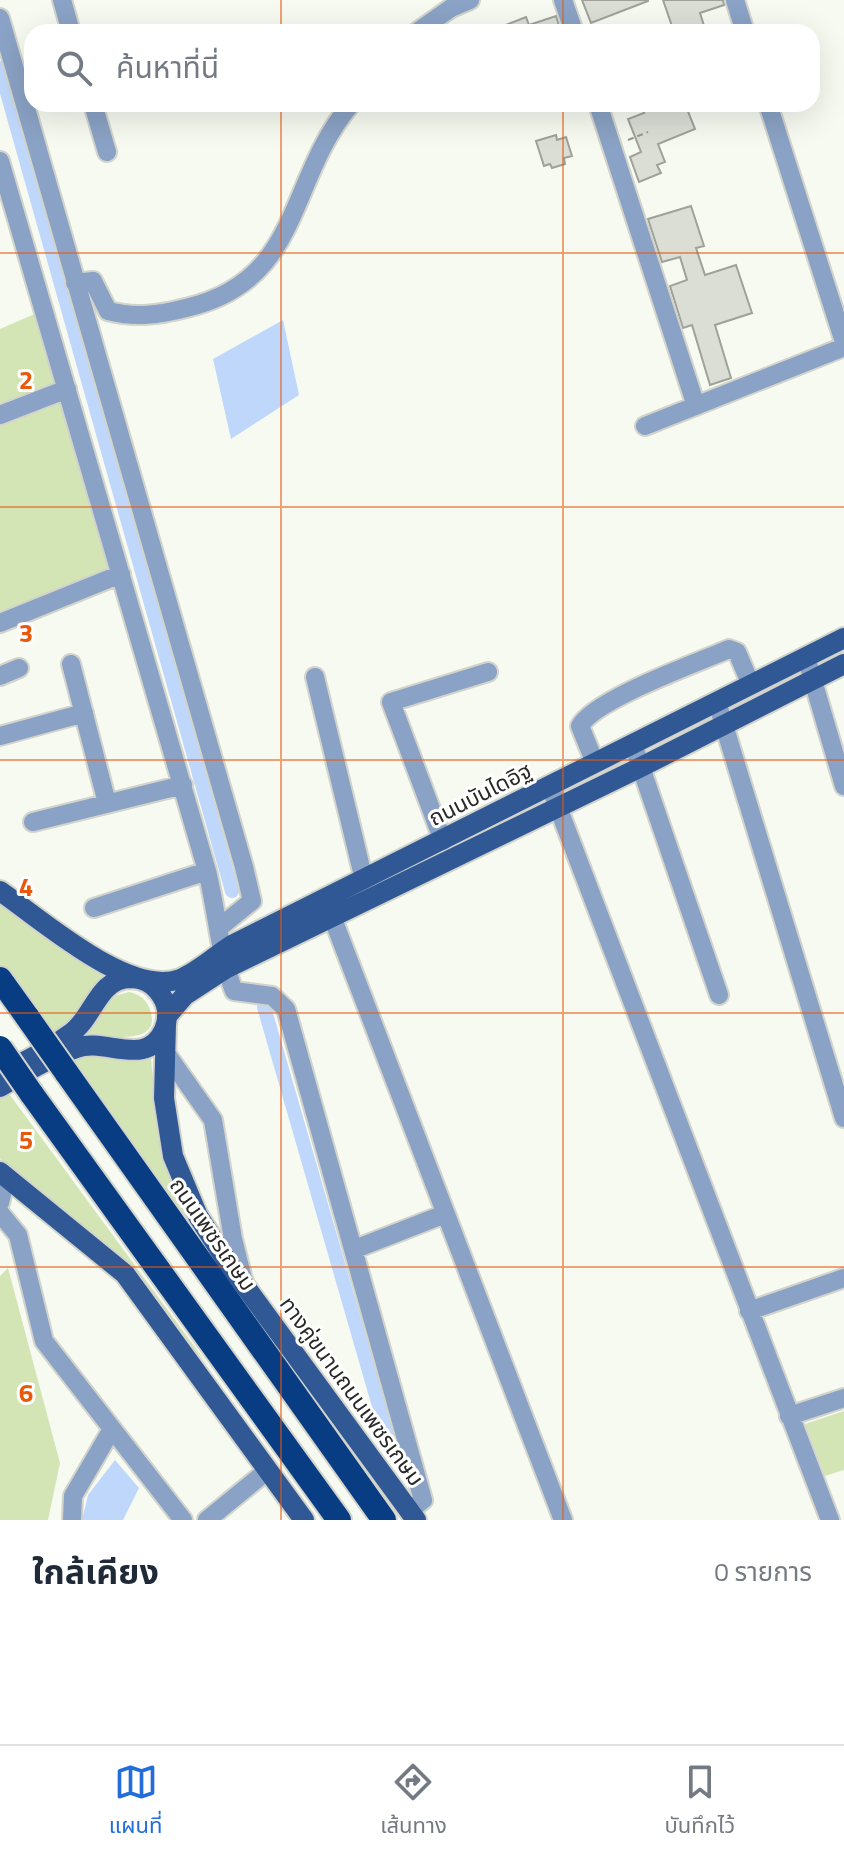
<!DOCTYPE html>
<html lang="th">
<meta charset="utf-8">
<style>
body{margin:0;font-family:"Titillium Web","Noto Sans Thai",sans-serif;background:#f2f2f3;color:#1f2937}
.list{margin:0;padding:0;list-style:none}
h2{display:flex;justify-content:space-between;align-items:center;height:104px;margin:0;padding:0 32px;font-size:34px}
h2 small{font-size:26px;font-weight:400;color:#747a83}
.icon{flex:none;width:44px;height:44px;fill:none;stroke:currentColor;stroke-width:2;stroke-linecap:round;stroke-linejoin:round}
.map{position:relative;flex:none;width:844px;height:1520px;overflow:hidden}
.search{position:absolute;background:#fff;box-shadow:0 8px 32px #0002;left:24px;right:24px;top:24px;height:88px;display:flex;align-items:center;gap:20px;box-sizing:border-box;padding:0 28px;border-radius:24px;color:#747a83;font-size:30px}
.sheet{height:224px;background:#fff}
nav{display:flex;justify-content:space-around;align-items:center;box-sizing:border-box;height:112px;border-top:2px solid #e0e1e3;background:#fff;font-size:22px;color:#747a83}
nav a{display:grid;justify-items:center;gap:4px}
nav .on{color:#226dd9}
.map>svg:first-child{display:block}
</style>
<div class="map">
<svg width="844" height="1520" viewBox="0 0 844 1520">
<rect width="100%" height="100%" fill="#f7faf1"/>
<path fill="#d4e5b5" d="M37,313L111,573L0,615V329Z
M0,901L110,976L96,984L84,1007L54,1033L37,1017L0,966Z
M129,992C138,994 145,998 149,1007C165,1046 112,1035 94,1037C86,1037 77,1041 69,1043L89,1029L111,997Z
M92,1052L133,1060L151,1058L156,1114L166,1162L236,1284L133,1155L75,1072L72,1058Z
M7,1091L211,1369L138,1280L0,1159V1097Z
M8,1268L60,1463L48,1520H0V1276Z
M844,1411V1470L825,1476L805,1424Z"/>
<path fill="#bfd7fa" d="M283,320L299,395L231,439L213,359Z
M115,1460L139,1488L123,1520H82L88,1495Z"/>
<g fill="none" stroke-linecap="round" stroke-linejoin="round">
<path stroke="#bfd7fa" stroke-width="14" d="M0,68L232,891
M264,1007L390,1444"/>
</g>
<path fill="#daded5" stroke="#9ea299" stroke-width="2" d="M582,0H648V1L591,23Z
M663,0H723L724,5L700,13L706,32H674Z
M556,16L561,32H488L526,17L529,25Z
M640,104H685L695,129L658,144L665,162L657,165L661,173L639,182L630,157L641,152L628,119L644,113Z
M556,135L557,140L566,137L572,156L564,158L565,164L552,168L550,164L544,166L536,141Z
M691,206L704,246L696,248L705,275L736,265L752,313L715,325L731,378L710,385L692,325L683,328L670,286L687,280L680,257L662,262L648,219Z"/>
<g fill="none" stroke-linecap="round" stroke-linejoin="round">
<g stroke="#d2d4cc" stroke-width="22">
<path id="minor" d="M62,0L71,32
M563,0L574,32
M735,0L745,32
M0,18L244,867L252,901L220,927
M417,32L451,8L470,0
M93,104L107,152
M598,104L696,406
M768,104L844,342
M0,161L207,871C217,911 219,953 234,991L272,996L286,1009L423,1500L409,1511
M75,283L93,281L108,311C135,318 159,315 186,308C303,281 286,181 351,104
M0,415L67,389
M645,426L844,347
M0,623L121,574
M806,657L844,786
M71,664L107,803
M0,676L19,668
M315,677L364,880
M717,702L844,1118
M0,736L84,713
M633,744L719,995
M595,763L580,726C595,699 697,663 729,649L737,652L751,685
M553,794L830,1520
M33,822L183,785
M443,841L391,702L488,672
M328,906L563,1520
M94,908L207,871
M163,1049L213,1120L233,1239L244,1283
M0,1203L6,1177
M0,1213L18,1235L44,1341L183,1520
M355,1249L445,1214
M749,1311L844,1278
M789,1416L844,1398
M72,1520L73,1496L112,1429
M207,1520L268,1470"/>
</g>
<g stroke="#d2d4cc" stroke-width="24">
<path id="major" d="M0,891C41,919 129,998 180,979C198,972 216,955 232,945L844,638
M167,1016L185,995L225,969L641,767L844,664
M166,1024L164,1098L173,1156L198,1216L228,1263L416,1520
M0,1072C23,1064 50,1048 70,1034C94,1018 97,979 130,978C143,978 154,984 161,995C168,1005 169,1018 164,1030C146,1069 106,1037 76,1048C51,1057 23,1073 0,1087
M0,1172L125,1274L304,1520"/>
</g>
<g stroke="#d2d4cc" stroke-width="28">
<path id="highway" d="M0,979L28,1018
M66,1072L384,1520
M31,1093L339,1520"/>
</g>
<path stroke="#969892" stroke-width="2" stroke-dasharray="6 4" stroke-linecap="butt" d="M628,140L648,132"/>
<use href="#minor" stroke="#8aa2c5" stroke-width="18"/>
<use href="#major" stroke="#305895" stroke-width="20"/>
<use href="#highway" stroke="#093d83" stroke-width="24"/>
<g stroke="#d2d4cc" stroke-width="28" stroke-linecap="butt">
<path id="highway-bridge" d="M28,1018L66,1072
M0,1048L31,1093"/>
</g>
<use href="#highway-bridge" stroke="#093d83" stroke-width="24"/>
</g>
<path fill="none" stroke="#e8590c" stroke-width="2" stroke-opacity="0.55" d="M281,0V32M563,0V32M281,104V1520M563,104V1520M0,253H844M0,507H844M0,760H844M0,1013H844M0,1267H844"/>
<g text-anchor="middle" dominant-baseline="central" stroke-width="6" stroke-linejoin="round" paint-order="stroke">
<g font-size="22" fill="#282926" stroke="#fff">
<text transform="translate(480 794) rotate(-27)">ถนนบันไดอิฐ</text>
<text transform="translate(213 1234) rotate(55)">ถนนเพชรเกษม</text>
<text transform="translate(352 1391) rotate(54)">ทางคู่ขนานถนนเพชรเกษม</text>
</g>
</g>
<g font-size="26" text-anchor="middle" font-weight="bold" fill="#e8590c" stroke="#fff" stroke-width="6" stroke-linejoin="round" paint-order="stroke">
<text x="26" y="389">2</text>
<text x="26" y="642">3</text>
<text x="26" y="896">4</text>
<text x="26" y="1149">5</text>
<text x="26" y="1402">6</text>
</g>
</svg>
<div class="search"><svg class="icon" aria-label="search" viewBox="0 0 24 24"><circle cx="10" cy="10" r="6"/><path d="M15 15l6 6"/></svg>ค้นหาที่นี่</div>
</div>
<section class="sheet">
<h2>ใกล้เคียง<small>0 รายการ</small></h2>
<ul class="list">
</ul>
</section>
<nav>
<a class="on"><svg class="icon" aria-label="map" viewBox="0 0 24 24"><path d="M3 6l6-2 6 2 6-2v14l-6 2-6-2-6 2zM9 4v14M15 6v14"/></svg>แผนที่</a>
<a><svg class="icon" aria-label="directions" viewBox="0 0 24 24"><path d="M12 3l9 9-9 9-9-9zM9 14v-3h6M13 9l2 2-2 2"/></svg>เส้นทาง</a>
<a><svg class="icon" aria-label="saved" viewBox="0 0 24 24"><path d="M7 4h10v16l-5-4-5 4z"/></svg>บันทึกไว้</a>
</nav>
